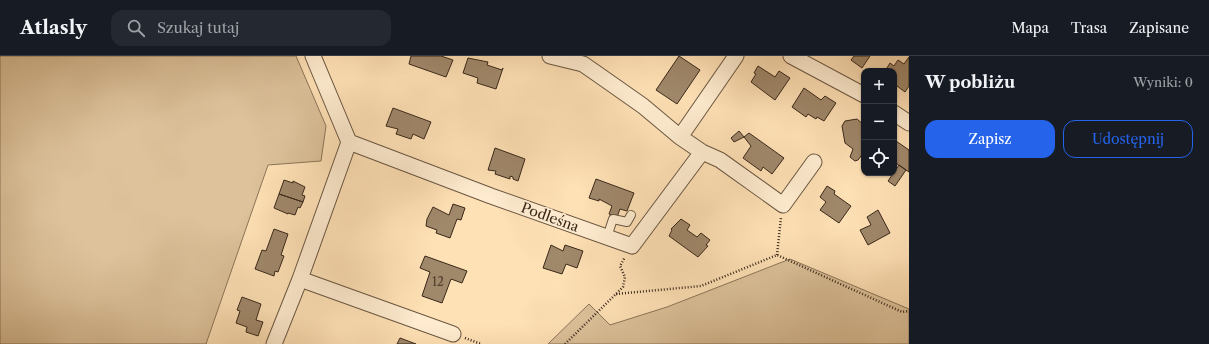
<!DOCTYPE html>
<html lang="pl">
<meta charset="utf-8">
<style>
body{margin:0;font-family:"Libre Caslon Text",serif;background:#242831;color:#f1f3f6}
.controls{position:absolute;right:12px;top:12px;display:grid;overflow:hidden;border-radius:8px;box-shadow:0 1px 3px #0004}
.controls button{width:36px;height:36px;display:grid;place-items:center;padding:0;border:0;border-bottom:1px solid #363941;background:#171b24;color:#f1f3f6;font:20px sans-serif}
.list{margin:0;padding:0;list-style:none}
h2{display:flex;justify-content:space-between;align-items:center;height:52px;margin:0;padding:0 16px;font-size:17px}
h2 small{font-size:13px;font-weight:400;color:#9ea1a6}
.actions{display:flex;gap:8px;padding:12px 16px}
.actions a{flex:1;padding:9px 0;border:1px solid #2563eb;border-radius:12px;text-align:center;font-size:14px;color:#2563eb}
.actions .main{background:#2563eb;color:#fff}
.icon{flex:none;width:22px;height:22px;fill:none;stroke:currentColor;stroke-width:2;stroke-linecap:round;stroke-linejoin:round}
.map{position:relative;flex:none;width:909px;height:288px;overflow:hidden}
header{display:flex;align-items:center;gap:24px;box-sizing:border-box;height:56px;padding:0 20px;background:#171b24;border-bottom:1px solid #363941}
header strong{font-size:19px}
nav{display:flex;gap:22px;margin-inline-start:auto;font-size:14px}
.search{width:280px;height:36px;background:#242831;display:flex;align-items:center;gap:10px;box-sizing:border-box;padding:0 14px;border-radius:12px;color:#9ea1a6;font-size:15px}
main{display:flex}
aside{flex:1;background:#171b24}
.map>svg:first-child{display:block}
</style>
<header>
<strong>Atlasly</strong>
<div class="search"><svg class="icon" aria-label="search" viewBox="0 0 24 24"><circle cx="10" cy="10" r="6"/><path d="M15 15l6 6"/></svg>Szukaj tutaj</div>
<nav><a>Mapa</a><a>Trasa</a><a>Zapisane</a></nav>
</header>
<main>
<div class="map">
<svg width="909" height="288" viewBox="0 0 909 288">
<rect width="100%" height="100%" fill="#ffe1b6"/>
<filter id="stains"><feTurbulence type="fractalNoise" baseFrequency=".005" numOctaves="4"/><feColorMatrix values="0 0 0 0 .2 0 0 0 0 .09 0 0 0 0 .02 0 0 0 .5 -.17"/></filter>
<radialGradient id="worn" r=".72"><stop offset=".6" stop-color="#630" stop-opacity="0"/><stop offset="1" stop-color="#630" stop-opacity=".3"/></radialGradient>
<path fill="#ddc29b" stroke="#8b755a" d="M0,0H296L326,70L321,105L268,109L206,288H0Z
M790,203L909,253V288H548L589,248L610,269L667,251Z"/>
<path fill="#a0886b" stroke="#39281a" d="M411,0H441L453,4L446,21L409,8Z
M679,0L700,14L677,48L656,34Z
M854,0H870L862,12L851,4Z
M909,1V30L905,36L897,30L895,32L894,31V15H885L890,7L894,10L898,4L904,8Z
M468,2L488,6L487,9L502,14L503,12L496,33L477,27L478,22L463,17Z
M758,10L775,21L779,15L790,22L775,44L751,26L756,18L754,17Z
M804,32L821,44L825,40L836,47L824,65L817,61L816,63L808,58L806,61L792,51Z
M393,52L431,66L424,83L413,78L411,83L396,78L398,73L386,70Z
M857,63L864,69V96L858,104L855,105L850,101L853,93L845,87L842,70L845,65Z
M739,75L744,81L749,77L784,102L772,118L763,111L761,115L743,102L751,90L744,81L734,86L731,82Z
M896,85L909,94V116L894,106V87Z
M495,92L525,103L518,125L513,123V121L510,120V123L495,118L496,115L488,114Z
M899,109L906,114L895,130L888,125Z
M596,123L634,137L627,155L620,153L617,161L609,158L612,150L599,143V145L589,142Z
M284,124L293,127V125L305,131L302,139L305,140L303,146L279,138Z
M827,130L835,135L834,138L851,150L839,167L820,154L826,146L820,141Z
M279,138L303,146L300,152L298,151L295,159L288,157V158L274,152Z
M453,148L465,152L461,164L457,163L450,182L436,177L437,174L426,170L427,163L433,151L449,159Z
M878,154L890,177L868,189L860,174L871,169L867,161Z
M681,163L690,169L687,174L697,181L701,177L710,184L706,189L708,190L698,201L669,180L672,174L671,173Z
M274,173L288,178L281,199L284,200L278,216L275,215L274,220L255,213L262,194L266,195Z
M551,189L563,195L565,189L583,195L577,212L566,208L562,218L543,212Z
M425,200L467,215L462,227L451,223L442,247L422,240L430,216L420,212Z
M242,241L261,248L256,264L263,266L258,280L246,276L247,271L236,267L240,255L237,254Z
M400,282L416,288H397Z"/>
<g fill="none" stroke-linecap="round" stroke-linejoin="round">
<g stroke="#6a5641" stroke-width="10">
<path id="lane" d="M607,181L613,163L627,166L631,159"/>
</g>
<g stroke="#6a5641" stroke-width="17">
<path id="street" d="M313,0L349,86L300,223L453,278
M550,0L583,8L596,17L643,50L680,81L702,96L720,104L783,149L814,106
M791,0L864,39
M894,57L909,67
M680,81L736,0
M349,86L491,140L632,190L702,96
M274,288L300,223"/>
</g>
<path stroke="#39281a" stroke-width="2.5" stroke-dasharray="1 2" stroke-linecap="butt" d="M777,199L781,161
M616,238L701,230L777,199L902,256L909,255
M465,282L481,288
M565,288L623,231L625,221L620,210L625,201"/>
<use href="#lane" stroke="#ffecd0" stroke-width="8"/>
<use href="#street" stroke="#ffecd0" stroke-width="15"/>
</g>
<g text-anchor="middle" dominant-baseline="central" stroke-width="3.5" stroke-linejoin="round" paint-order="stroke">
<g font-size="12" fill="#53402e">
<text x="438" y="225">12</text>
</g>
<g font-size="14" fill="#39281a" stroke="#ffecd0">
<text transform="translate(550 161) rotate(20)">Podleśna</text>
</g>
</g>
<rect width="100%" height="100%" filter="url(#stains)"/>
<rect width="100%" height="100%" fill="url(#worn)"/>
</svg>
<div class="controls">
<button>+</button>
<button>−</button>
<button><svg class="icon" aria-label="locate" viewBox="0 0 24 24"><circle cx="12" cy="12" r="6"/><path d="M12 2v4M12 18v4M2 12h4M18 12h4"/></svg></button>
</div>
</div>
<aside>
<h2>W pobliżu<small>Wyniki: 0</small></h2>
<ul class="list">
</ul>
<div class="actions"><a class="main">Zapisz</a><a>Udostępnij</a></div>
</aside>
</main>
